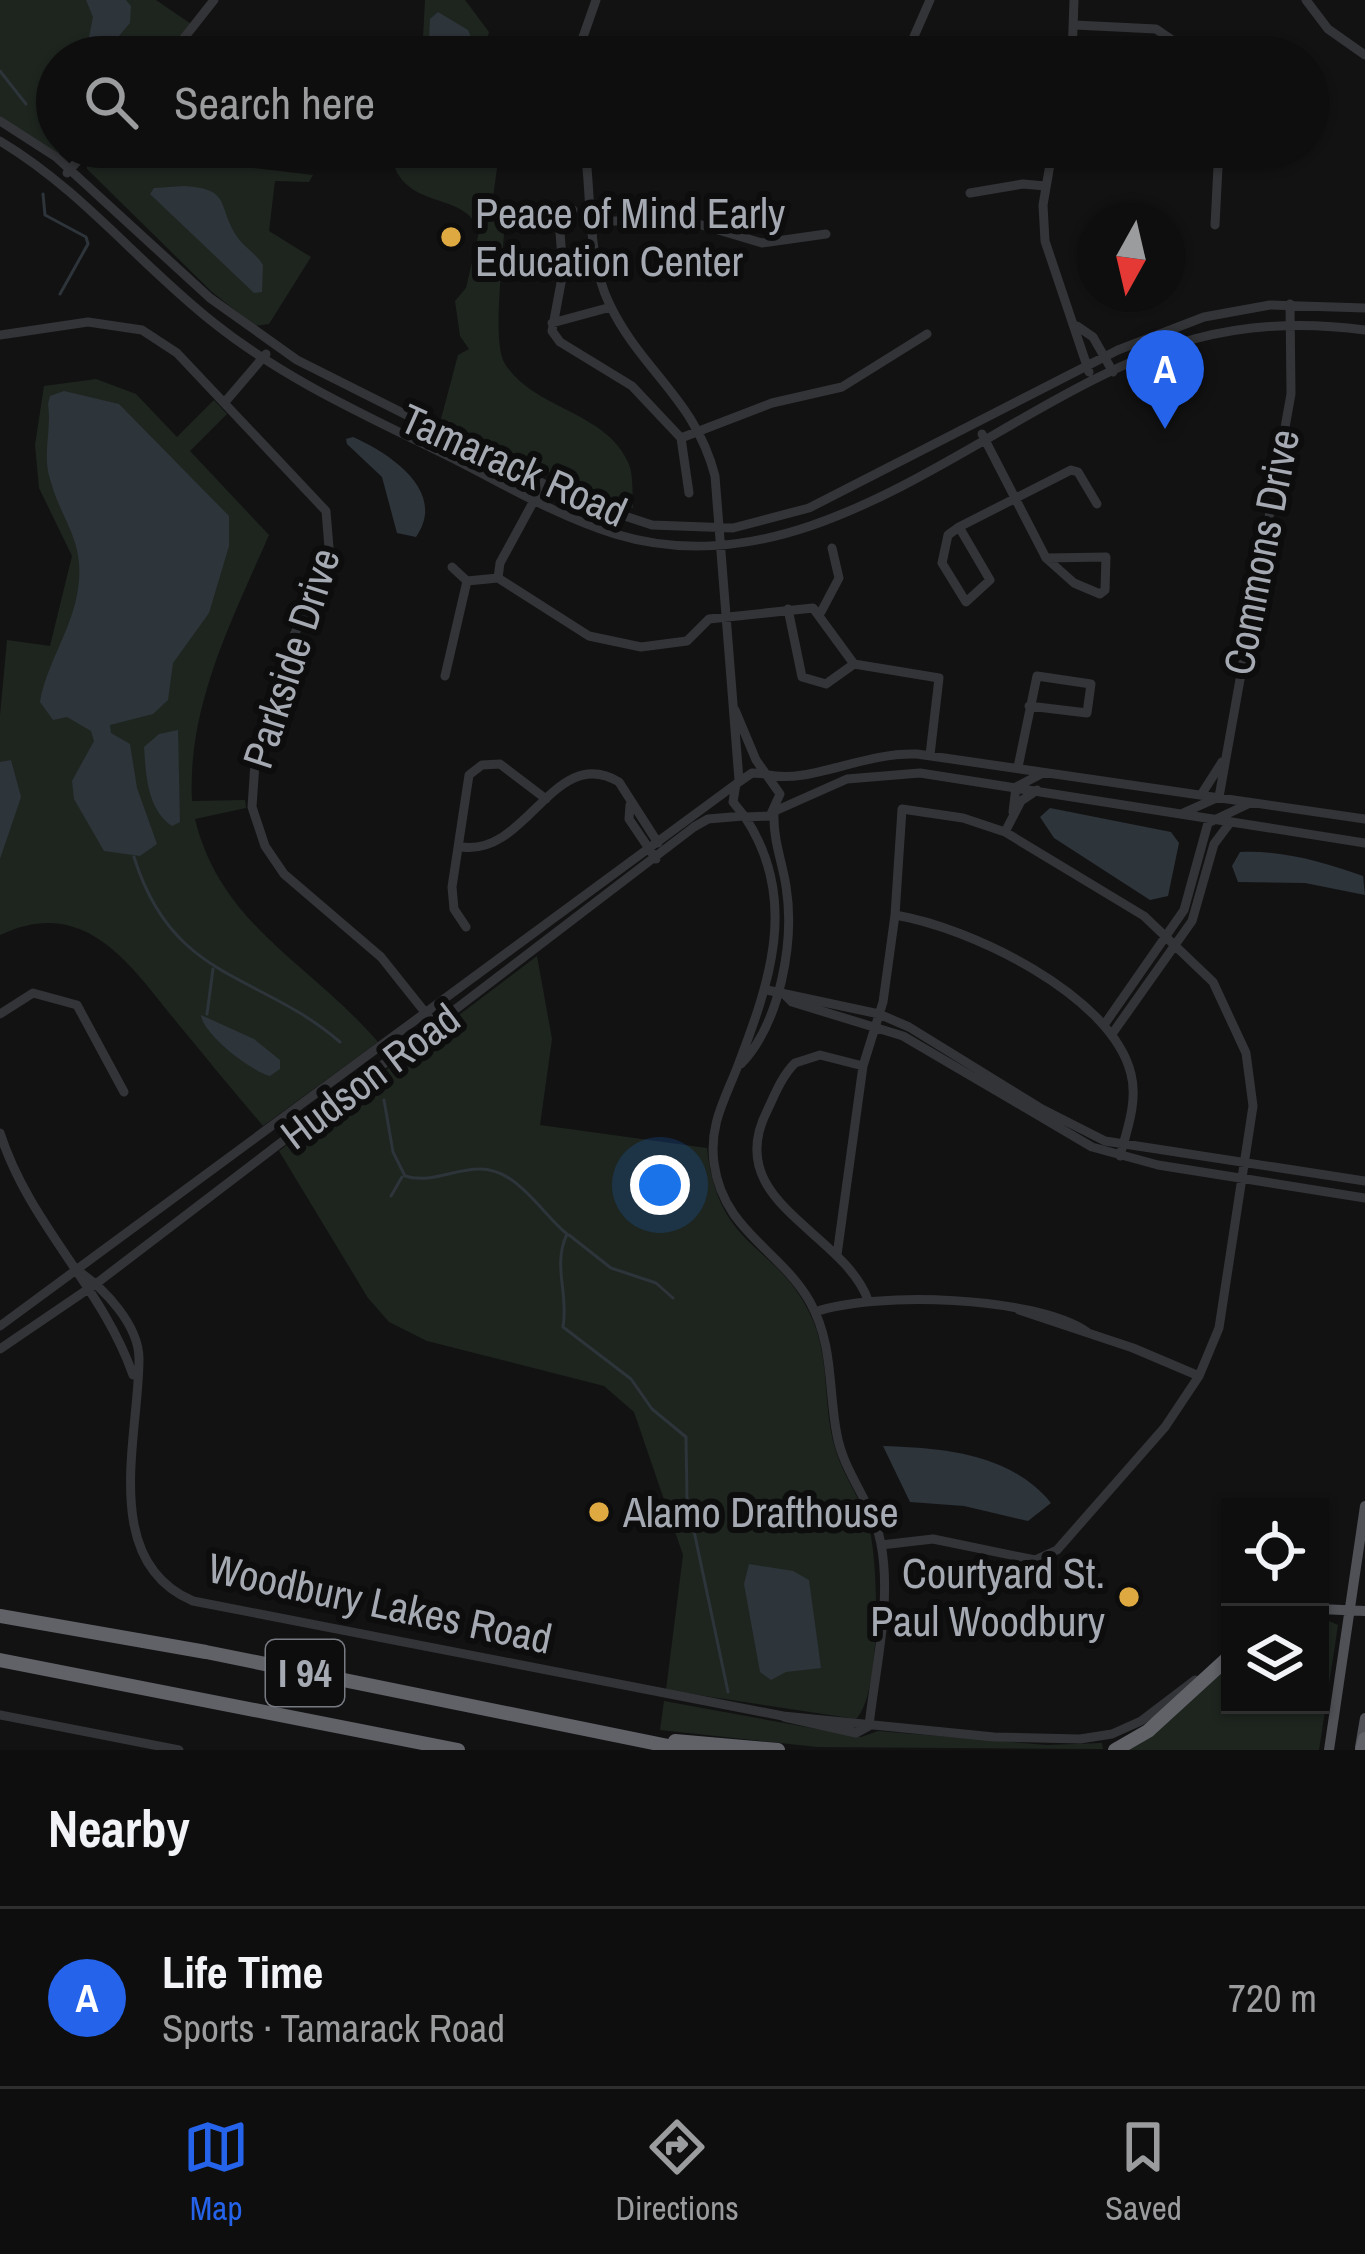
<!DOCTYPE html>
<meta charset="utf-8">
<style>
body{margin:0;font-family:"Archivo Narrow",sans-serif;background:#171717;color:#f1f3f6}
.controls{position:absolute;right:36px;bottom:36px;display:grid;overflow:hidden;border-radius:0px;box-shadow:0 3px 9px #0004}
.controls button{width:108px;height:108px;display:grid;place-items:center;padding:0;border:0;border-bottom:3px solid #2e2e2e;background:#0e0e0e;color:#f1f3f6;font:60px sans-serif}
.compass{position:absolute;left:1077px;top:204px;width:108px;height:108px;border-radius:50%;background:#0e0e0e;box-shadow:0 3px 9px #0004;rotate:188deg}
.you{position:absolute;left:660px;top:1185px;width:42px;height:42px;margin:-30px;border:9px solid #fff;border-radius:50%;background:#1a73e8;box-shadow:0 0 0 18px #1a73e833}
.badge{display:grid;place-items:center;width:78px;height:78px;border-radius:50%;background:#2563eb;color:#fff;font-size:39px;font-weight:700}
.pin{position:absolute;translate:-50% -99px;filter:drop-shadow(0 3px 6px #0008)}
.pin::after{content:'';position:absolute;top:63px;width:42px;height:36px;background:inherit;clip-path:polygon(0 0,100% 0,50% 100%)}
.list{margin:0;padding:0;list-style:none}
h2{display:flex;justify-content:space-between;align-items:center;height:156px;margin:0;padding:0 48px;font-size:51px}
h2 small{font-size:39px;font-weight:400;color:#9b9c9e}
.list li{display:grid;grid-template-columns:78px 1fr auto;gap:36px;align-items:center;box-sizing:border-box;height:180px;padding:0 48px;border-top:3px solid #2e2e2e}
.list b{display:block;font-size:45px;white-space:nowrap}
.list p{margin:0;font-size:39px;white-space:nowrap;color:#9b9c9e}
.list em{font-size:39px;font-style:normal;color:#9b9c9e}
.icon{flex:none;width:66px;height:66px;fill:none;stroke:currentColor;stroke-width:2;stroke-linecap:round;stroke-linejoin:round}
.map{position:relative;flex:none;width:1365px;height:1750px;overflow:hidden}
.search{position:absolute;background:#0e0e0e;box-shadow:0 3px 9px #0004;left:36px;right:36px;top:36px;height:132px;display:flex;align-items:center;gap:30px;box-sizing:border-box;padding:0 42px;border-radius:66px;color:#9b9c9e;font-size:45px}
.sheet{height:336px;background:#0e0e0e}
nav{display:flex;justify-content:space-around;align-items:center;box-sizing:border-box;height:168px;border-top:3px solid #2e2e2e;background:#0e0e0e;font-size:33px;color:#9b9c9e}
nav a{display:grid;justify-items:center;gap:6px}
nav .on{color:#2563eb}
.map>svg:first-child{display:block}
</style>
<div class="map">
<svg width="1365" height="1750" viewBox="0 0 1365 1750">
<rect width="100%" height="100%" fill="#121213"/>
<path fill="#1e251f" d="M0,0H156L197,28L169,57H57V147H64L56,157L0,121Z
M425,0H465L489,32L483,57H422Z
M95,147H134L170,158L313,175L309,182L275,181L269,231L311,257L269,324L255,326L212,292L87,169L86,158Z
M390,147H500L492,204L505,207C506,242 490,340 505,364C535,410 605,411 628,462C634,474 632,495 633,508L592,494L441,419L458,355L469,349L460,336L455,301L466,288L479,232C466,187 396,215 390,147Z
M96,379L136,394L177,437L214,400L227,414L190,451L269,535C232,620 187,706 192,801L245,800L246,808L195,819C221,926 311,964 378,1042L263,1126C235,1093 207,1059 179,1025C131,966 86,894 0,935V715L7,640L50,646L72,556L39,488L35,445L44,386Z
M537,956L552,1039L540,1125L707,1148C718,1251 776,1242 810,1314C831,1357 822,1404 835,1448C842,1474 860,1497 868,1523C879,1558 882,1695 856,1719L666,1690L683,1555L634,1412L604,1386L427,1341L389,1322L368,1298L279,1151Z
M1320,1617L1338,1625L1319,1750H1128L1230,1665V1705H1320Z
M664,1701L861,1737L878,1731L1047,1745L1102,1743L1103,1749L817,1747L660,1730Z"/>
<path fill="#2d343a" d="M86,0H126L131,6L130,23L101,57H85L93,17Z
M438,12L468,30L479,57H428L430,19Z
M184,186C231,189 217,204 236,235C243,247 256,253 263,265L262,292L254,293L150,194L154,188Z
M64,391L119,404L229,516V546L209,613L173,663L168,700L153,714L110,725L111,733L130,744L137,788L157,844L140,856L104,851L74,799L72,781L94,741L91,731L67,717L53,720L40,702C46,666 70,632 77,595C87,541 63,526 50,479C42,454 52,429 48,404L50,396Z
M353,437C389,453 448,491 416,537L397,533L382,477L347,444L346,439Z
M178,730L180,822L172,826C147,809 146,775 144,747L159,734Z
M11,760L21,797L0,859V762Z
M1050,808L1171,832L1179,843L1168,896L1150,900L1054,838L1040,817Z
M1240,852C1283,850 1323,862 1363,876L1365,895L1305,883L1238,882L1232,866Z
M201,1015L254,1039L280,1060V1069L270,1076C249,1070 203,1034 201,1015Z
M883,1446C943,1448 1010,1453 1051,1503L1028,1521L964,1506L910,1502Z
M749,1564L793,1571L809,1580L821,1668L786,1672L771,1680L760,1672L744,1584Z"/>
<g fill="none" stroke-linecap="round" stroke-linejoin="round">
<path stroke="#2d343a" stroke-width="3" d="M0,71L26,104
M43,194L45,215L86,237L88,244L60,294
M134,857C173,982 259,972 340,1042
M207,1014L213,969
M384,1100L393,1152L405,1176C430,1184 454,1169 479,1169C517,1168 542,1214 567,1234C552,1266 569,1293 563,1327L631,1379L652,1409L686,1437L687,1498L728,1692
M391,1196L402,1177
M569,1235L611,1268L656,1283L673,1298"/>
<path stroke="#333437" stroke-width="9" d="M1306,0L1328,29L1365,55
M1075,25L1156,29L1197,57
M169,57L214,0
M576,57L596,0
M905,57L930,0
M1072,57L1074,0
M0,121L56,157L210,298L297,360L576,500L652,525L733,528L809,508L1118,350L1204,317L1270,305L1365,308
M0,141C82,190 140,265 214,323C288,382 374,419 458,461C509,487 560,517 615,534C825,598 1004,393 1194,339C1250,324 1307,322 1365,330
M585,147C591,195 588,260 609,303C641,371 695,398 715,476L739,780
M1053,147L1043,205L1045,241L1089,372
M67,173L90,147
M970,193L1023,184L1045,186
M573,210L559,219L563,272L552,331L560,342L632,386L681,438L772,403L842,387L927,334
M595,222L678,218L762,243L826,234
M1215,225L1219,147
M552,323L611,307
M1077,326L1093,337L1113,372
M0,335L88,322L142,330L177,353L326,511L330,560L284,656L274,703L256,748L252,807L265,846L284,874L381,957L436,1026
M225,402L266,354
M982,434L1046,558
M681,438L689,493
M959,527L990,580L966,602L942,563L948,535L959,527L1071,470L1078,472L1097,504
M1046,558L1106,557L1105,590L1100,594L1074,583Z
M452,567L467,581L498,578L589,636L641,647L687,641L709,619L813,608L854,664L939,678L930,755
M498,578L500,563L543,484
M788,609L802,677L826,684L854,664
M821,612L839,578L832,548
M445,676L467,581
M735,710L756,760L780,794L770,816L745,817L733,802L736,784L752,773L766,774
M1018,767L1037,676L1091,684L1087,713L1029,706
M768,775C810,784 863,752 917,754L1365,819
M1201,795L1222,762
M1219,797L1291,394L1290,304
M630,805L629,819L656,859
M775,811L847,779L920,773L1365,843
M1013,812L1016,787L1041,774
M1183,813L1219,797
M745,817C800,900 769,984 737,1068C724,1101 709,1126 714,1163C723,1231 780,1249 810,1302C834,1345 828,1390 837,1435C844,1474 874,1505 881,1544C892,1602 875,1669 869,1726
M1005,832L1021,801L1037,790
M462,847C528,856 554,743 619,782L658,843
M466,927L454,909L452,887L469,775L482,765L500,764L546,799
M767,990L879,1014L909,1027L1042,1109L1105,1141L1365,1181
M785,995L792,1002L903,1036L1092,1147L1158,1165L1365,1198
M0,1014L33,993L77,1005L124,1092
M1104,1025L1184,910L1208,823L1248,804
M1112,1034L1192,921L1214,844L1229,824
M741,1064C780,1023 795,942 786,886C782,861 773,840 774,813
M0,1133C30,1226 102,1286 133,1375
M837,1255L863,1066
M78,1271C104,1288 139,1325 139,1359C139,1437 99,1561 193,1601L783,1716L994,1737L1080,1739L1112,1734L1141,1721L1195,1680
M868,1300C843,1231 721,1202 767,1111C775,1094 782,1076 795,1063L820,1055L863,1066L883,1002L895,915C969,927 1112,995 1131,1074C1138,1101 1127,1130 1120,1156
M1019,1310L1133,1348L1199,1376
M815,1312C875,1291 1035,1296 1087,1332
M0,1326L736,784
M0,1349L97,1283L694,827L708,819L743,816
M881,1545L933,1539L1035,1560L1057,1550L1165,1427L1199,1376L1219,1328L1253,1106L1246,1053L1213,982L1144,916L1005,832L963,818L902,809L895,915
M0,1715L179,1750
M784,1717L856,1733L869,1726"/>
<path stroke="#4f5156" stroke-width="10" d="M1320,1609L1365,1611
M1360,1747L1365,1718
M1329,1750L1365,1506"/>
<path stroke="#606268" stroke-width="14" d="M0,1616L206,1652L688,1750
M0,1660L458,1750
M675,1741L778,1750
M1115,1750L1148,1731L1230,1656
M1362,1750L1365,1739"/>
</g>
<g fill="#dda940" stroke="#0d0d0e" stroke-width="4.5">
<circle cx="451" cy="237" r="12"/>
<circle cx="599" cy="1512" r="12"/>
<circle cx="1129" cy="1597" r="12"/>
</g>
<g text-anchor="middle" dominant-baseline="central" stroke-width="12" stroke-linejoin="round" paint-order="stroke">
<rect fill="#0d0d0e" stroke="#777a81" stroke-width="3" x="266" y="1640" width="78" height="66" rx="9"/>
<g font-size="39" font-weight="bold" fill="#a5a9b2">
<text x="305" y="1673">I 94</text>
</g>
<g font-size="42" fill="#a5a9b2" stroke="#0d0d0e" text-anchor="start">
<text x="475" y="213">Peace of Mind Early<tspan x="475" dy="48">Education Center</tspan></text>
<text x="623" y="1512">Alamo Drafthouse</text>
<text x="1105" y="1573" text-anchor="end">Courtyard St.<tspan x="1105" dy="48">Paul Woodbury</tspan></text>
</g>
<g font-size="42" fill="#a5a9b2" stroke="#0d0d0e">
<text transform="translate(514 465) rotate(24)">Tamarack Road</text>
<text transform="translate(1261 552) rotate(-79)">Commons Drive</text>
<text transform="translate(291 658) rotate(-72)">Parkside Drive</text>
<text transform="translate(370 1076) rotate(-37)">Hudson Road</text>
<text transform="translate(380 1603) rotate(12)">Woodbury Lakes Road</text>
</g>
</g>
</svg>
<div class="controls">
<button><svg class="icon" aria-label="locate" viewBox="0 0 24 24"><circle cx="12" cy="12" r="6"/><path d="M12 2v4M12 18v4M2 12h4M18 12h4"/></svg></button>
<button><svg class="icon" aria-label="layers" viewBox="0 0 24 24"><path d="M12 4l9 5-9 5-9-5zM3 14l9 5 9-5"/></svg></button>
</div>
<svg class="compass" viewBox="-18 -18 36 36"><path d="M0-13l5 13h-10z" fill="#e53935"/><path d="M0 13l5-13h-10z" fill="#9b9c9e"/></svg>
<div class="you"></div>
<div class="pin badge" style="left:1165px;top:429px">A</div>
<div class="search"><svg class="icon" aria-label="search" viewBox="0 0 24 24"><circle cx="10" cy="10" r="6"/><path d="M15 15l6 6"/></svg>Search here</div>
</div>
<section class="sheet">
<h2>Nearby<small></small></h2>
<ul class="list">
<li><span class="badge">A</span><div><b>Life Time</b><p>Sports · Tamarack Road</p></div><em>720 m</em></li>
</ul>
</section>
<nav>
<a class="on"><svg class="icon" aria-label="map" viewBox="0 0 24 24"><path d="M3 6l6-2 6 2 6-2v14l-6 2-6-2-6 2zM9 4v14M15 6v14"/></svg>Map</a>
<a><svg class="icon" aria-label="directions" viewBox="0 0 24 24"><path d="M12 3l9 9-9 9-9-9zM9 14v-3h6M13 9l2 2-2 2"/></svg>Directions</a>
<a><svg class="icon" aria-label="saved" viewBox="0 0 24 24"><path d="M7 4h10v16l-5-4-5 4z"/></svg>Saved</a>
</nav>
